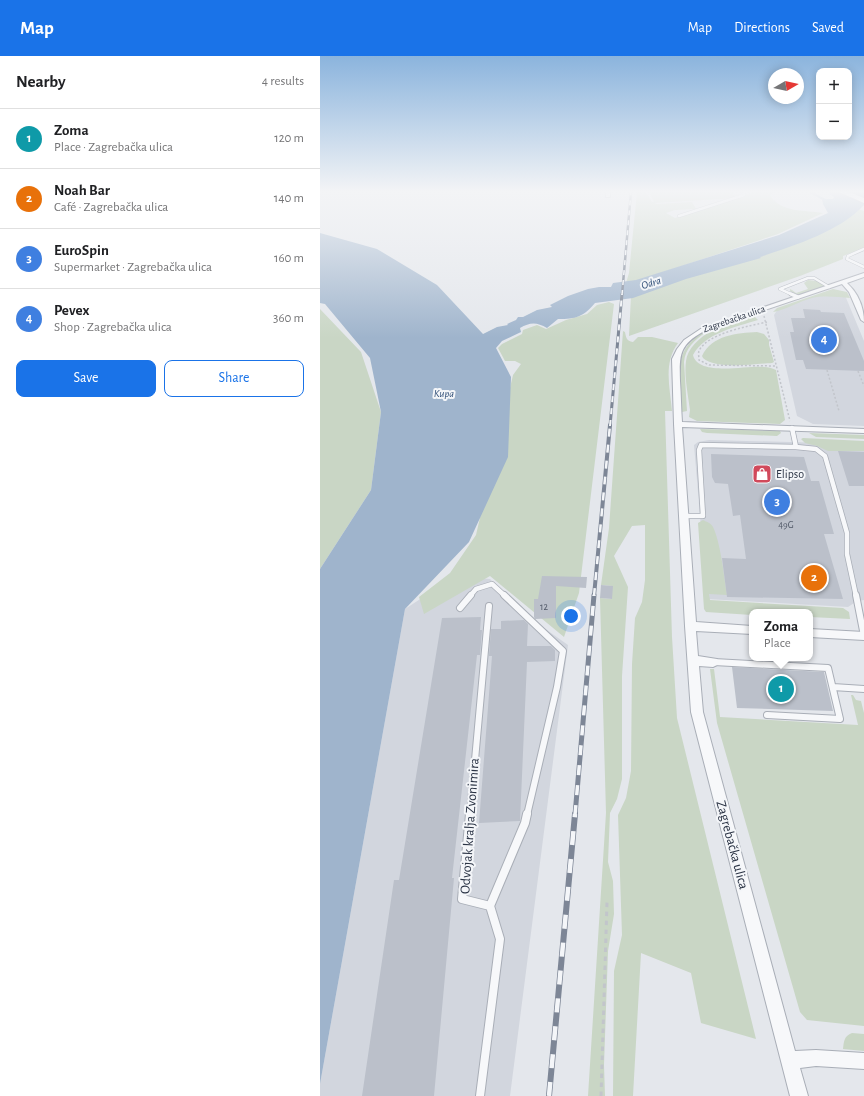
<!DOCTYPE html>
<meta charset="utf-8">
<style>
body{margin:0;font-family:"Alegreya Sans",sans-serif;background:#f6f6f6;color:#202124}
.controls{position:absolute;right:12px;top:12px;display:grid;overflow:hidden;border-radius:8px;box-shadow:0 2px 10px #0003}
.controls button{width:36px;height:36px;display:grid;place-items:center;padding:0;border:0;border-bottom:1px solid #e0e0e0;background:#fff;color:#202124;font:20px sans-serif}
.compass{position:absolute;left:448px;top:12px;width:36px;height:36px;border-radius:50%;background:#fff;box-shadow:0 2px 10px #0003;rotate:81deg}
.you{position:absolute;left:251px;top:560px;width:14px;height:14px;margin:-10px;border:3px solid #fff;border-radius:50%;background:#1a73e8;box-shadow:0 0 0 6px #1a73e833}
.badge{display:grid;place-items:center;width:26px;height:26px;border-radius:50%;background:#1a73e8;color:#fff;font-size:13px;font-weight:700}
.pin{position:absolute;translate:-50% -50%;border:2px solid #fff;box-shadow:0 1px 4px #0006}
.popup{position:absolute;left:429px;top:553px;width:64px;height:52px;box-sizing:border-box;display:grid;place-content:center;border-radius:8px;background:#fff;filter:drop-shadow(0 1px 3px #0005);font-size:13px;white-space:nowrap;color:#757577}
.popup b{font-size:15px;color:#202124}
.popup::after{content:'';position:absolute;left:50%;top:100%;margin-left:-8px;border:8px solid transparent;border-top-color:#fff}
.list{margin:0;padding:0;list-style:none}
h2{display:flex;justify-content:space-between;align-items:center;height:52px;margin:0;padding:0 16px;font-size:17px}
h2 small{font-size:13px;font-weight:400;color:#757577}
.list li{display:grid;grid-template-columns:26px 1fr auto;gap:12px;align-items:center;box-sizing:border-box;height:60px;padding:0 16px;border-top:1px solid #e0e0e0}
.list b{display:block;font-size:15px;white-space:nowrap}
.list p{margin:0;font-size:13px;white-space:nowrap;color:#757577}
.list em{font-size:13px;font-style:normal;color:#757577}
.actions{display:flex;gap:8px;padding:12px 16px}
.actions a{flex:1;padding:9px 0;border:1px solid #1a73e8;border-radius:8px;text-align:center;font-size:14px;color:#1a73e8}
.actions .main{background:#1a73e8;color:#fff}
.map{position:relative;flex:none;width:544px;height:1040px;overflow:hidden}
header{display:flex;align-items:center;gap:24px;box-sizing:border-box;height:56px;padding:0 20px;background:#1a73e8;color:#fff}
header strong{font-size:19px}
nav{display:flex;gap:22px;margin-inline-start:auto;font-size:14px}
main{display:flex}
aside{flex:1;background:#fff}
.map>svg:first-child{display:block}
</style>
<header>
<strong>Map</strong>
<nav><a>Map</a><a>Directions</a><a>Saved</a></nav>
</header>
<main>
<aside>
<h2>Nearby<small>4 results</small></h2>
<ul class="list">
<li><span class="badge" style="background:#0f9aa8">1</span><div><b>Zoma</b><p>Place · Zagrebačka ulica</p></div><em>120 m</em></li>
<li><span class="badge" style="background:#e8710a">2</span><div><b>Noah Bar</b><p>Café · Zagrebačka ulica</p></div><em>140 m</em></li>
<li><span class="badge" style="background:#3f7fe0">3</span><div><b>EuroSpin</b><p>Supermarket · Zagrebačka ulica</p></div><em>160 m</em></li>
<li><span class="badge" style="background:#3f7fe0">4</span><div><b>Pevex</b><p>Shop · Zagrebačka ulica</p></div><em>360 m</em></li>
</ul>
<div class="actions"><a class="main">Save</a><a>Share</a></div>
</aside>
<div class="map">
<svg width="544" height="1040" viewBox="0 0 544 1040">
<rect width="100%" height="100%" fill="#e4e7ec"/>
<path fill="#d2d6de" d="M511,234L524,237L544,285V370L493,368L477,360L454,259L458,253Z
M389,384L544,388V544L537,545L528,551L387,543L374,389L378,386Z
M157,522L170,523L217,567L248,589L190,1040H0V1028L85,553L108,538Z"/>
<path fill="#c9d6c5" d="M317,136H326L332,146H334L329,136H412L416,142L335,147L337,148L372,146L376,153L355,154L346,157L355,162L434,136H456L450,139C460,157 486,154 503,157L458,178L320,224L306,227L309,217Z
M535,152L544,155V192L523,200V203L480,220L309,280L311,240Z
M488,224L497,225L505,230C495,234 480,243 470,235V233L472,234L476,237L488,233L484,227Z
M513,233L527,236L530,242C519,241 503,239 492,242C480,245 463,255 453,256L457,252Z
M289,246L294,248L259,537L244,581L170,520L104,558L99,541L130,517L156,479L193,319L201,308L195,305H185L178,292L182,288L202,278L203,274L217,269L226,273L246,264L267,258L277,249Z
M0,253L41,296L61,356L51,434L0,513Z
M434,260L438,264C416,271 385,277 373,299C378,321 428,309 444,311C448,311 452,312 456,314L465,364L460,368L377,365L369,361L370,354C368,338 364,320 366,305C369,280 412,262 434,260Z
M303,275L305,276C306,281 306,285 313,286L318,281H332L358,287C343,307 350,332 352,355H345L352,581L357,662L436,983L381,967L371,917L321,897L313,1040H293L294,915L302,879L298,759L306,742L311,715L312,608L315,562L322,546L325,524V469L312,470L294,500L308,531L302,620V723L297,743L290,757L288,806L293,825L294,858L288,895L284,1009L285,1040H268L286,757L280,542L292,543V530L281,529L289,472Z
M384,276H386C375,284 365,292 364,306L367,355L362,356C360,323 351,294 384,276Z
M437,276L444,278L449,284V289L454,306L452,307C434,308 396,314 383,302L382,300C392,279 417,277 437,276Z
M380,373L460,375L461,377L457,380L387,377L382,376Z
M489,377L544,379V383L496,381Z
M483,382L544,385V395H508L497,390L485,387L481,383Z
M383,464C387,466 391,467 393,471C401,488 404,521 407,539L389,538L390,544L523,552L529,556L530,563L490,561V556H432V559L386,556L384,553L378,467Z
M390,613H394L400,661L538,669L531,639H533L536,644L541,645L544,657V970L487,964L480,956L397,667Z
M532,977L544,978V995L523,993C524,985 524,980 532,977Z"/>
<path fill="#9fb4cc" d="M513,136H544V149C519,176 475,189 440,201L441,202L366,223L313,242L275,247C263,261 256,263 238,263L227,272C217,266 210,266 200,272L201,276L182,285L176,292L191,321L188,401L149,486L85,553L0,1028V513L51,434L61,356L50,302L5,248L0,247V177L57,193L117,229L163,278L177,271L188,269L187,268L196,264L198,261H203L217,254L232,251L230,249L248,240L268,233L279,231H291L293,227L316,224L459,179L508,157L503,148L502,143H513L514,141L509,138Z"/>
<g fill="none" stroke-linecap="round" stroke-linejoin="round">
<path stroke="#9fb4cc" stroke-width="2" d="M490,136L507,145"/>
</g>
<path fill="#bbc0ca" d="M483,253L500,254L501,256L524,257L544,305V315L486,313L483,304H476L470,276H474L471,262H485Z
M518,395L544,396V430H529Z
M391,398L484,401L491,425H499L514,478H504L523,543L407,541L402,502L426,503L420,459L413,460L408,428L395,427L392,421Z
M222,520L267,521L266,532L236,530V562L215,563L214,561V543H218Z
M281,529L293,530L292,543L280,542Z
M161,561L160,574H162L160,599H157L132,822H134L114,1040H42L74,824H79L122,562Z
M204,564L208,568L207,590H231L235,594V605L207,606L200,765L159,767L172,600H169L171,573H181V565Z
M412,611L504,616L513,655L417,652Z"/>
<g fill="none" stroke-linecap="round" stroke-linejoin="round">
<g stroke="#a9aeb7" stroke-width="3.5">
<path id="lane-far4" d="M359,160L424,139V137
M544,193L528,200L527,203L544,211
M473,239L460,233L488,222H494L509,231"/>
</g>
<g stroke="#a9aeb7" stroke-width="5">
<path id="lane-far3" d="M471,238L478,241"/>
</g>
<g stroke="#a9aeb7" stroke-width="6">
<path id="lane-far2" d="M472,372L476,391L496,393L505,400L527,477V498L536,540
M364,460H383L379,394L381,389L476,391
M150,540L156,533L172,528L185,540"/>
</g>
<g stroke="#a9aeb7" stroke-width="8">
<path id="lane-far1" d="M184,539L243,595L237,631L207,759
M536,539L544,580
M140,552L151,539
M394,606L508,612L520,663L447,659
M513,631L544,633
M150,759L169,550"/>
</g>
<g stroke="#a9aeb7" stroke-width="10">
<path id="lane" d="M150,758L142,843L170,850L180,883L160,1040
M170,850L205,767L207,758"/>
</g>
<g stroke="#a9aeb7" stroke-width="2">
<path id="street" d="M286,136H290V141H286Z
M544,217V221L527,227C538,237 544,251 544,266L541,264L529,236L522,228L386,274C360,288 359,297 360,325C361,339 361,352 362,366L544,373V377L362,371L376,566L432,570V578L376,575L378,600L397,603L399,606L397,609L393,611L379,610L383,656L475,995L496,994L544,997V1013L496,1010L480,1012L488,1040H470L371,656L365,570L354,368L352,303L357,293L364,284L382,272Z
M490,573L544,576V584L490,581Z"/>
</g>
<g stroke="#a3abb8" stroke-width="2">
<path id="primary" d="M519,136H529L544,142V147Z"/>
</g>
<path stroke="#c2c5cb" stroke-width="1.5" stroke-dasharray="2 2" stroke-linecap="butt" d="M444,260L470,365
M447,266C430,270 387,277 379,295C378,297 379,301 379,304L389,309L457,310
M507,314L519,355
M538,315L544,330"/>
<path stroke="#c2c5cb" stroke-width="3" stroke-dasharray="4.5 4.5" stroke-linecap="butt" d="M281,1040L287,846"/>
<use href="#lane-far4" stroke="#f7f8fa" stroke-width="2.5"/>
<use href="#lane-far3" stroke="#f7f8fa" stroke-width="3.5"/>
<use href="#lane-far2" stroke="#f7f8fa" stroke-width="4.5"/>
<use href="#lane-far1" stroke="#f7f8fa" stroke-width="6"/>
<use href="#lane" stroke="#f7f8fa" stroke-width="8"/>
<use href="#street" fill="#f7f8fa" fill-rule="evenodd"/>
<use href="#primary" fill="#fff" fill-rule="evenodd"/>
<g stroke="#7d8696" stroke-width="2.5">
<path id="rail-far4" d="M302,239L311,136"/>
</g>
<g stroke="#7d8696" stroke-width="3">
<path id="rail-far3" d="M290,370L302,238"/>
</g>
<g stroke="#7d8696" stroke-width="4">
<path id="rail-far2" d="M274,540L290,369"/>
</g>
<g stroke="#7d8696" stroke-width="5">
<path id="rail-far1" d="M255,759L274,539"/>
</g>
<g stroke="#7d8696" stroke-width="6">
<path id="rail" d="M229,1040L255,758"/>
</g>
<use href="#rail-far4" stroke="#f4f6f9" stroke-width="1.5" stroke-dasharray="5" stroke-linecap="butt"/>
<use href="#rail-far3" stroke="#f4f6f9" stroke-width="2" stroke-dasharray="6" stroke-linecap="butt"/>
<use href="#rail-far2" stroke="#f4f6f9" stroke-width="2.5" stroke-dasharray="8" stroke-linecap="butt"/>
<use href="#rail-far1" stroke="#f4f6f9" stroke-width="3.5" stroke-dasharray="10" stroke-linecap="butt"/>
<use href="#rail" stroke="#f4f6f9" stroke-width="4.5" stroke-dasharray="14" stroke-linecap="butt"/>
</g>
<linearGradient id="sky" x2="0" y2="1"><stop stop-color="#8bb4dd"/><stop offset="0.48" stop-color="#f3f4f6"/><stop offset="1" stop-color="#f3f4f6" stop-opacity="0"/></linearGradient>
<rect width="544" height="282" fill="url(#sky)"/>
<defs>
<g id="shop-square" transform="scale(1)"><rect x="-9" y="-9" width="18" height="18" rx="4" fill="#d1495b" stroke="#f4f6f9"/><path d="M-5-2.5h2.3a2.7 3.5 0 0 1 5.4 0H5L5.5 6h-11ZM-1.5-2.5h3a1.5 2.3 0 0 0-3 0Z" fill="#fff"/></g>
</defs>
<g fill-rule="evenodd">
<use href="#shop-square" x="442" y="418"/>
</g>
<g text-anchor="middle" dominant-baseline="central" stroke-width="4" stroke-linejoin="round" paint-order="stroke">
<g font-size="10" fill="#2b3445" stroke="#f4f6f9">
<text transform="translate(414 263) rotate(-19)">Zagrebačka ulica</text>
</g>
<g font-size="10" fill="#4f5766">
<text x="466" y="469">49G</text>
<text x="224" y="551">12</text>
</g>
<g font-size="11" font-style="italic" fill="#34527a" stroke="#f4f6f9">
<text transform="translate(331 227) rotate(-17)">Odra</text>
<text x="124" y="337">Kupa</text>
</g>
<g font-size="12" fill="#2b3445" stroke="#f4f6f9" text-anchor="start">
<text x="456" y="418">Elipso</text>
</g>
<g font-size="14" fill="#2b3445" stroke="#f4f6f9">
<text transform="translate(150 770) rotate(-86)">Odvojak kralja Zvonimira</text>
<text transform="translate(412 789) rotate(75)">Zagrebačka ulica</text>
</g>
</g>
</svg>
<div class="controls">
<button>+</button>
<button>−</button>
</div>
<svg class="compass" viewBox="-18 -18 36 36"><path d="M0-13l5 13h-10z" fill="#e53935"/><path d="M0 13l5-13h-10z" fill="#757577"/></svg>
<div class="you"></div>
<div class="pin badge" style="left:461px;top:633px;background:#0f9aa8">1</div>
<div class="popup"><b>Zoma</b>Place</div>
<div class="pin badge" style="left:494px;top:522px;background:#e8710a">2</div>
<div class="pin badge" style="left:457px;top:446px;background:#3f7fe0">3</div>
<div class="pin badge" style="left:504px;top:284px;background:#3f7fe0">4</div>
</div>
</main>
